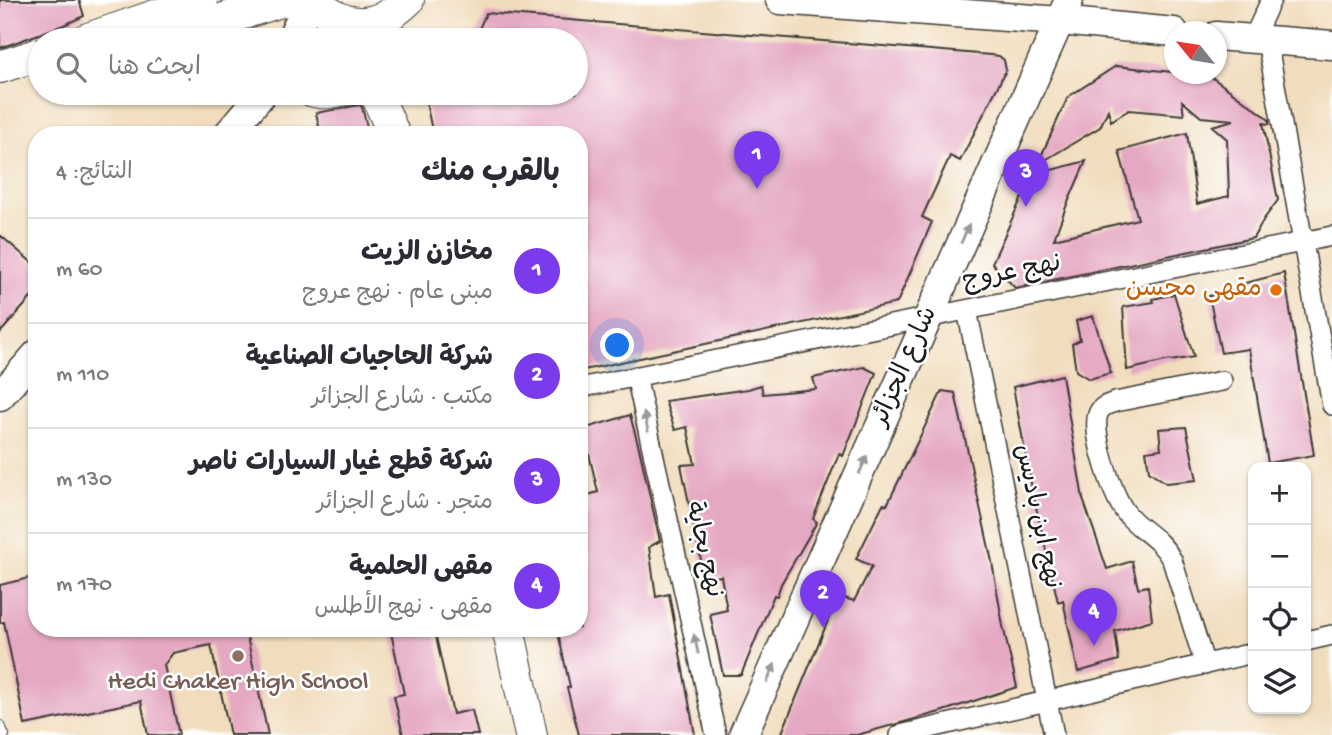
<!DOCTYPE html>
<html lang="ar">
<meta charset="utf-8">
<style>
body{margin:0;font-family:"Gochi Hand","Playpen Sans Arabic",sans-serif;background:#f2f2f3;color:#2b2b33;direction:rtl}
.controls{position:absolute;right:21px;bottom:21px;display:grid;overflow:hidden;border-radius:14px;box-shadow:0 2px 5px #0004}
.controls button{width:63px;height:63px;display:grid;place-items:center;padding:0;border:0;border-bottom:2px solid #e1e1e2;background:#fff;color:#2b2b33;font:35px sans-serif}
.compass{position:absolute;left:1164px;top:21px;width:63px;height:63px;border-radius:50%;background:#fff;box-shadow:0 2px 5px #0004;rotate:300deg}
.you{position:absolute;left:618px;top:346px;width:24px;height:24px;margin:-18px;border:5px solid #fff;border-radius:50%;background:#1a73e8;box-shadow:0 0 0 10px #1a73e833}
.badge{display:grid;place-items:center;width:46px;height:46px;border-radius:50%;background:#7c3aed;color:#fff;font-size:23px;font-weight:700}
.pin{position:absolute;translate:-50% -58px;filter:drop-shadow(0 2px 4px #0008)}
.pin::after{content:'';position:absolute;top:37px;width:24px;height:21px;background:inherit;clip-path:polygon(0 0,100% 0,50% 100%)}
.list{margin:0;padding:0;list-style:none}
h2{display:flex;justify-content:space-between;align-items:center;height:91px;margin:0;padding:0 28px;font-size:30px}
h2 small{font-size:23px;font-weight:400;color:#7c7c81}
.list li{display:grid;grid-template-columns:46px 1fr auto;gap:21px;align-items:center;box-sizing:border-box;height:105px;padding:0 28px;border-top:2px solid #e1e1e2}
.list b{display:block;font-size:26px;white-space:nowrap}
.list p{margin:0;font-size:23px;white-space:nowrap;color:#7c7c81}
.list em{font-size:23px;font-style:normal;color:#7c7c81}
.icon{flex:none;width:38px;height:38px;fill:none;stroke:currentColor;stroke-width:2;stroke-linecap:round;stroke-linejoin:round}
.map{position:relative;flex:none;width:1332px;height:735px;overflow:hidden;direction:ltr}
.search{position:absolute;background:#fff;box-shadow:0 2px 5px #0004;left:28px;top:28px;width:560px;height:77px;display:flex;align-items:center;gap:18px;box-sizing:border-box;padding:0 24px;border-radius:38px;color:#7c7c81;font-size:26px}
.panel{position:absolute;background:#fff;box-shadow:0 2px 5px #0004;left:28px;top:126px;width:560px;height:511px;border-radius:28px;direction:rtl}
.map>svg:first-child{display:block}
</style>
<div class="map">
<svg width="1332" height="735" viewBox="0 0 1332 735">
<rect width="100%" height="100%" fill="#fff"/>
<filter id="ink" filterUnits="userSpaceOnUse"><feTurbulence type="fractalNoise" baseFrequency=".0143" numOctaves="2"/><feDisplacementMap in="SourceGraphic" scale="14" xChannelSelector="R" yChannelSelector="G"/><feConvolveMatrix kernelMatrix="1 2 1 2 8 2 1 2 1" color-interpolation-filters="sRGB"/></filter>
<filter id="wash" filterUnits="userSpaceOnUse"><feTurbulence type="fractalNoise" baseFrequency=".00686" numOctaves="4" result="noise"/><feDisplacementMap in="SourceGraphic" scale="28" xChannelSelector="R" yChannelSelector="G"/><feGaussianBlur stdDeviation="1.57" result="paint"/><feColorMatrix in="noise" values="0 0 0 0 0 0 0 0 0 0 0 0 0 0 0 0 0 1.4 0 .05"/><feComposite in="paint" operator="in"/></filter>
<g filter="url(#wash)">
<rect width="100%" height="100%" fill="#f1ddbd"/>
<g id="blocks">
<path fill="#e5a8c2" d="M0,0H79L84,16L64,25L0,48Z
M486,13L991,55L999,56L1004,60L1006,70L960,161L950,156L922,217L932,222L897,303L579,371V135H433L424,93H576V40H474Z
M1116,66L1210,76L1261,113L1269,120V124L1263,123L1278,200L1264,219L1253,238L1015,288L992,263L1032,175L1086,161L1066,207L1054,239L1138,219L1119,151L1187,133L1197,204L1229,196L1227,139L1212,126L1234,120L1201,117L1182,101L1184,115L1129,110L1111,121L1108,110L1100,127L1037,165L1068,97Z
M359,105L362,107L369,135H321L316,113Z
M0,235L37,267V291L0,333Z
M1284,273L1314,455L1268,463L1249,349L1221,353L1209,296L1239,289L1238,285Z
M1174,294L1194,357L1171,361L1170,360L1127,370L1123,307L1154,302L1153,299Z
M1093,316L1111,373L1089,379L1076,371L1072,344L1080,340L1076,321Z
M864,367L876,373L843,456L839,454L813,519L817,522L781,584L777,596L774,595L741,675H723L710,614L727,610L721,576L705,579L681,465L695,464L687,427L675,430L665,401L748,389L761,385L763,394L816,389L813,378Z
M1062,375L1083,499L1107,569L1132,561L1138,588L1148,586L1152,620L1115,631L1119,660L1078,672L1063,600L1058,602L1033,494L1013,387Z
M942,391L955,393L992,562L1003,626L1017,687L940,712L857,735H781L838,596L854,601L872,566L856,559L883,504L887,505Z
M630,415L639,448L660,541L649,547L656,597L669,594L695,735H579L567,688L570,687L557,628H579V514L588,512V495L598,492L583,429Z
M1186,427L1197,480L1166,483L1149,471L1146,451L1161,449L1159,429Z
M37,576V628H250V636L247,637L268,735H230L211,645L173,653L164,665L179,735H148L141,701L25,725L4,622L0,623V585Z
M390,628H434L453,714L472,710L478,735H403L394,696L404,694Z"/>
</g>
</g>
<g filter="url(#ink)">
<use href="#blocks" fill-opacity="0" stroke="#3c3934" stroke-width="2"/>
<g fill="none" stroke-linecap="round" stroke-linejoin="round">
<g stroke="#3c3934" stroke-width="12">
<path id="lane" d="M294,93C317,110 334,102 360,97L371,104
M0,726L4,735"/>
</g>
<g stroke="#3c3934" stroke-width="22">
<path id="street" d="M1253,39L1271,0
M1267,40L1332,405
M967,310L1054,735
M636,376L716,735
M579,388L1332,236
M1306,641L1332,635
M1205,665L1172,560C1159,536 1141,532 1126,513C1113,497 1091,433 1098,414C1101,406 1107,405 1115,402L1222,381
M900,735L1253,653"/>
</g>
<g stroke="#3c3934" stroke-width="31">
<path id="secondary" d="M780,0L1060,21L1174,32
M1216,36L1332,45
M290,40L298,24L313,0
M318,40L341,20
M227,135L263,93
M0,396L37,354
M743,735L1069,0"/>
</g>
<g stroke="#3c3934" stroke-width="34">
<path id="primary" d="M314,0C345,32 377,30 408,0
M85,40L202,0
M158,40L284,0
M0,67L40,54
M376,93L394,135
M508,628L531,735"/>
</g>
<use href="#lane" stroke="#fff" stroke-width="10"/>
<use href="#street" stroke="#fff" stroke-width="19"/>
<use href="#secondary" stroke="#fff" stroke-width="28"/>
<use href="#primary" stroke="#fff" stroke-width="32"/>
</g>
<defs><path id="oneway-solid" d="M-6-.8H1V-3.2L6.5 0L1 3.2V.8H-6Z" transform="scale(1.75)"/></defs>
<g fill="#999">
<use href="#oneway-solid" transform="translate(965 234) rotate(-66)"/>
<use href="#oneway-solid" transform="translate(646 422) rotate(-103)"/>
<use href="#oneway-solid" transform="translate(863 465) rotate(-66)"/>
<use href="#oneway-solid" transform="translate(696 644) rotate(-103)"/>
<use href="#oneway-solid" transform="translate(771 673) rotate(-66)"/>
</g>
</g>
<circle fill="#e8710a" stroke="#fff" stroke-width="2.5" cx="1276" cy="290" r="7"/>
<circle fill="#8d6e63" stroke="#fff" stroke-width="2.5" cx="238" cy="656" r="7"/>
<g text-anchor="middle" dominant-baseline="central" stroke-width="5" stroke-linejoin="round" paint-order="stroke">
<g font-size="26" fill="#1c1c1c" stroke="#fff">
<text transform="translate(1012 274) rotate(-11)">نهج عروج</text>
<text transform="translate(906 367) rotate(-66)">شارع الجزائر</text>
<text transform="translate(1036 517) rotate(78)">نهج ابن باديس</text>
<text transform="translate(702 550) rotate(77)">نهج بجاية</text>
</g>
<g font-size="26" fill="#c56008" stroke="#fff" text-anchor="end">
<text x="1262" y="290">مقهى محسن</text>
</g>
<g font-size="26" fill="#785e54" stroke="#fff">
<text x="238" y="683">Hedi Chaker High School</text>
</g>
</g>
</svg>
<div class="controls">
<button>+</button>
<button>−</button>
<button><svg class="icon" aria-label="locate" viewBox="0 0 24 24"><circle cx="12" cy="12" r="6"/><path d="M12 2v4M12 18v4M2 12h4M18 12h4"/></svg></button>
<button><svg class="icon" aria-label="layers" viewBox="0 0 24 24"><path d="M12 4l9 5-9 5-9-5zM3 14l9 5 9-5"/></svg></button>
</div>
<svg class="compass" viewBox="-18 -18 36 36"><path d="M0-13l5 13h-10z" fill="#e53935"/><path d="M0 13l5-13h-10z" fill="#7c7c81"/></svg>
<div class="you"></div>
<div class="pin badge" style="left:757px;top:189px">1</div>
<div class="pin badge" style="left:823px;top:628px">2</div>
<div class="pin badge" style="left:1026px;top:207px">3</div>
<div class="pin badge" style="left:1094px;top:646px">4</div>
<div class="search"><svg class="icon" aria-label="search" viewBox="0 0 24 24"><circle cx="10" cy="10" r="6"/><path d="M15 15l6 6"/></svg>ابحث هنا</div>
<section class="panel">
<h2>بالقرب منك<small>النتائج: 4</small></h2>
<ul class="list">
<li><span class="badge">1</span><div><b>مخازن الزيت</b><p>مبنى عام · نهج عروج</p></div><em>60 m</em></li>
<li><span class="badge">2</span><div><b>شركة الحاجيات الصناعية</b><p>مكتب · شارع الجزائر</p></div><em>110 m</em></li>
<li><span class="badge">3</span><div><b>شركة قطع غيار السيارات ناصر</b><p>متجر · شارع الجزائر</p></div><em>130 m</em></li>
<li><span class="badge">4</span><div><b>مقهى الحلمية</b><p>مقهى · نهج الأطلس</p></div><em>170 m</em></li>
</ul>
</section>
</div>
